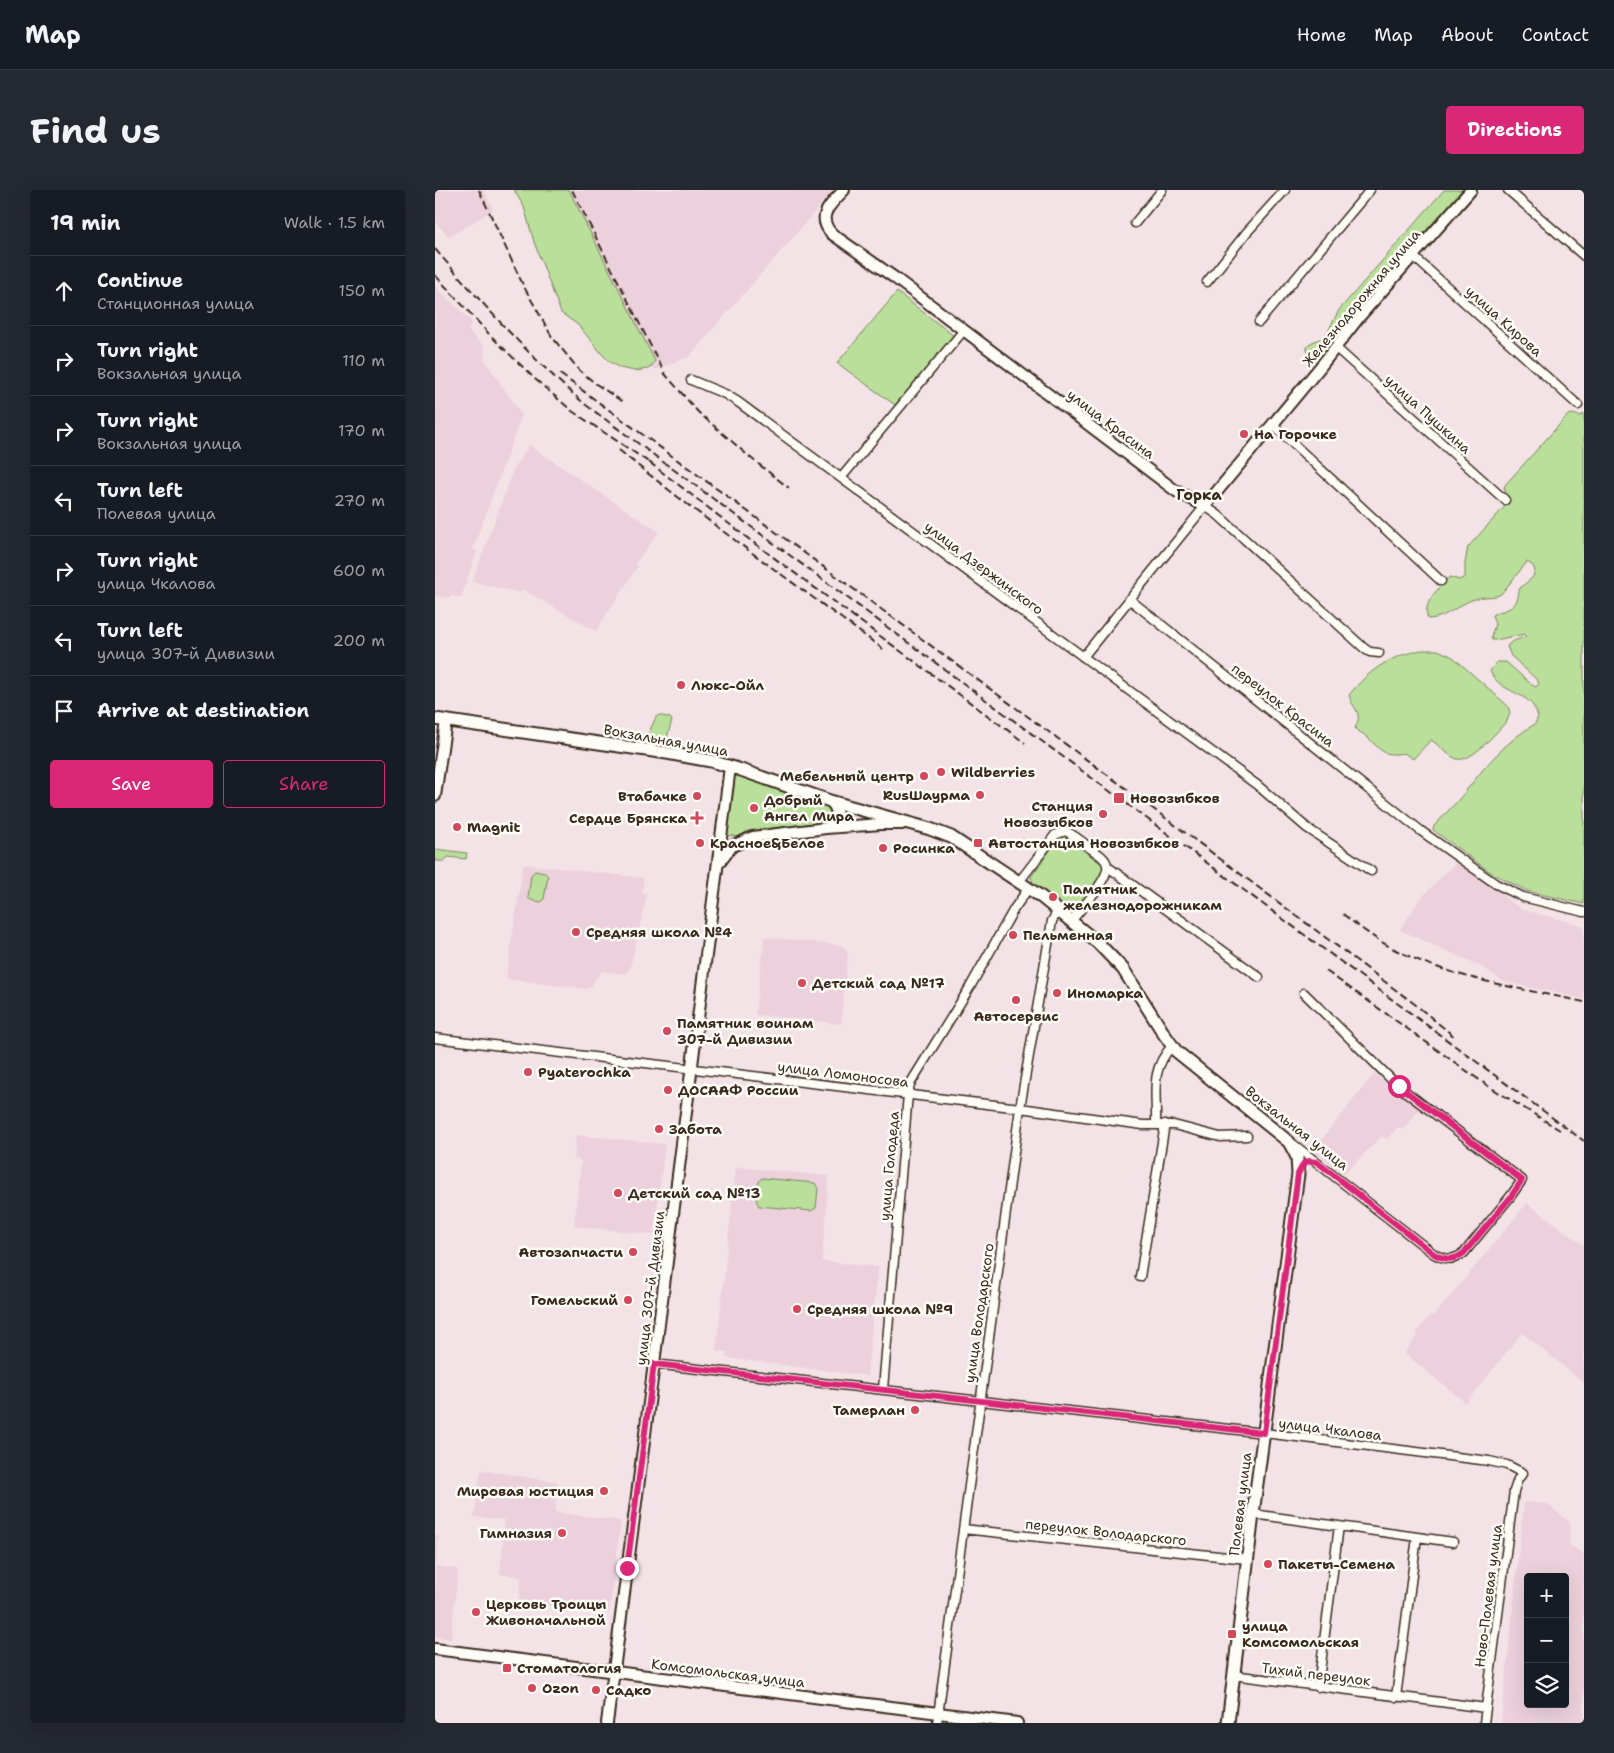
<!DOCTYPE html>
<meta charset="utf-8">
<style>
body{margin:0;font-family:"Shantell Sans",sans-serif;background:#242831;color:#f1f3f6}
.controls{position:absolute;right:15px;bottom:15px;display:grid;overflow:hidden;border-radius:5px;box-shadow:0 5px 20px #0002}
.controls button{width:45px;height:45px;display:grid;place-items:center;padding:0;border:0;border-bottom:1px solid #363941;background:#171b24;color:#f1f3f6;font:25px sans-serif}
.stop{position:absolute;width:15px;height:15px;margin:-11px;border:4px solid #db2777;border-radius:50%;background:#fff}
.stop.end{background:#db2777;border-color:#fff;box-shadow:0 1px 5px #0008}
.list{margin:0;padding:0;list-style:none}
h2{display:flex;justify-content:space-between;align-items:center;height:65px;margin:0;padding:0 20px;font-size:21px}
h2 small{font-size:16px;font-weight:400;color:#9ea1a6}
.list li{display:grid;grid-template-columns:32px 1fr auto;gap:15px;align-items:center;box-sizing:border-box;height:70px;padding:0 20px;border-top:1px solid #363941}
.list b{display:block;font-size:19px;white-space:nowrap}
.list p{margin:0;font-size:16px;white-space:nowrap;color:#9ea1a6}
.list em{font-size:16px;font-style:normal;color:#9ea1a6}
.actions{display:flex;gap:10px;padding:15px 20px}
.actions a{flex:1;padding:11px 0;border:1px solid #db2777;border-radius:5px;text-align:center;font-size:18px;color:#db2777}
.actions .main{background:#db2777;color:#fff}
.icon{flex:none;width:28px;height:28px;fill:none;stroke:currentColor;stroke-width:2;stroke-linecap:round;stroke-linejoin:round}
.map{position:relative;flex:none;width:1149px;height:1533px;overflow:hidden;border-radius:5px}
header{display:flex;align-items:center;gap:30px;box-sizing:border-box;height:70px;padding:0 25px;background:#171b24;border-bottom:1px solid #363941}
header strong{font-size:24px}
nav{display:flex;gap:28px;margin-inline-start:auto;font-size:18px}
.intro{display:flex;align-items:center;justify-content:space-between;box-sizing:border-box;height:120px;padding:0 30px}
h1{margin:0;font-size:35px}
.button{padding:12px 22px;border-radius:5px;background:#db2777;color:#fff;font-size:18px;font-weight:700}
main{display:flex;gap:30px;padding:0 30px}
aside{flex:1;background:#171b24;border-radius:5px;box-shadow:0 5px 20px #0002}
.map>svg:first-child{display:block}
</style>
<header>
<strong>Map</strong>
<nav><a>Home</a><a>Map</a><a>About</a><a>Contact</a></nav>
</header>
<div class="intro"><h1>Find us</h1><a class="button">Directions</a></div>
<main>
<aside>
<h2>19 min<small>Walk · 1.5 km</small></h2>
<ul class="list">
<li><svg class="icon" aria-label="ahead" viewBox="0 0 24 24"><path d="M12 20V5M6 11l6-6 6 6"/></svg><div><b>Continue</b><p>Станционная улица</p></div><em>150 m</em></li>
<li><svg class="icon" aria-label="right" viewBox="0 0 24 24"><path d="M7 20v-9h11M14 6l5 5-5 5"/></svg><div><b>Turn right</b><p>Вокзальная улица</p></div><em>110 m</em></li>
<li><svg class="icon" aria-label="right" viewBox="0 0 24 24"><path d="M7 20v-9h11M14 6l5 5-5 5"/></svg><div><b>Turn right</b><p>Вокзальная улица</p></div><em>170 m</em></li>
<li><svg class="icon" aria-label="left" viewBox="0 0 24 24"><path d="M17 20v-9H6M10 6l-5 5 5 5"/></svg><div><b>Turn left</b><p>Полевая улица</p></div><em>270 m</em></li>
<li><svg class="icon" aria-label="right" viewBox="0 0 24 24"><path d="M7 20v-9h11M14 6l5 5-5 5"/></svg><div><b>Turn right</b><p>улица Чкалова</p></div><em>600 m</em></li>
<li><svg class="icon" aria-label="left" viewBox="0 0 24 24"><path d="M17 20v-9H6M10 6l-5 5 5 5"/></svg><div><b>Turn left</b><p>улица 307-й Дивизии</p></div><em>200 m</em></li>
<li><svg class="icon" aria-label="arrive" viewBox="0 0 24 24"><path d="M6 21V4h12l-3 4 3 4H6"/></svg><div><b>Arrive at destination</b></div></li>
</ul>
<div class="actions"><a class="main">Save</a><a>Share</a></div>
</aside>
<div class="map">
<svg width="1149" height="1533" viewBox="0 0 1149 1533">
<rect width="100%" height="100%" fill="#f3e3e7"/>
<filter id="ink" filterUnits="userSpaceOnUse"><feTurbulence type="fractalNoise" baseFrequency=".02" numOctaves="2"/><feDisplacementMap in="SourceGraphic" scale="10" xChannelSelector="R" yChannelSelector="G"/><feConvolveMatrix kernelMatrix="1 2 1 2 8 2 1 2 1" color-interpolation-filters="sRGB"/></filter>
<g filter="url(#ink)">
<path fill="#ecd1dc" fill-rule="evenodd" d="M0,0H49L58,20L14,47L0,32Z
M127,0H399L254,167L220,180L212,170Z
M0,96L37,132L33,140L50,157L49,169L87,225L38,359L42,361L26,408L15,406L14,408L0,406Z
M94,255L224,342L200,374L203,376L161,441L88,400L86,403L37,392L79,278Z
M1021,672L1086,719L1149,736V809L1070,792L1045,776L965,740L983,711Z
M88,674L209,688L207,703L212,705L195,778L190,784L167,781L158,793L157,797H153V799L71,789Z
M329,747L406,755L413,761L406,834L320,825Z
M939,884L985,918L968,940L963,937L952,949L947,946L909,984L878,960Z
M141,945L230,954L219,1045L139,1036L146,971L139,969Z
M301,977L394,986L387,1071L443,1077L432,1186L291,1168L292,1162L281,1161Z
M1092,1013L1149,1055V1193L1087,1143L1031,1213L969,1163L983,1145L981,1143L996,1124L999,1126Z
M46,1280L123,1292L120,1322L186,1331L174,1424L84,1412L86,1387L65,1384L70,1330L39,1327Z
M1089,1312L1112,1314L1135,1332L1134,1354L1149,1364V1533H1066ZM1093,1387H1130V1514H1093Z
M0,1346H4L1,1376L23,1379L16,1449L0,1447Z"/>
<path fill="#b9df9a" stroke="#7a845c" d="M79,0H134L220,171L216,177L213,179L200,181L185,178L175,172L168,165L143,135L126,123L99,52L89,17Z
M1009,0H1028L955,80L953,86L904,141L888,164L882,167H879L872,161V157L877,152L890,147L904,120Z
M462,102L519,146L460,215L402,173Z
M1137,224L1145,226L1149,224V714L1092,701L1055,682L998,640L999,636C1012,622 1026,608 1038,592C1055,570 1075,549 1100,534L1103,527C1097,500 1065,505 1055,481L1062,472H1071L1097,495L1101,497L1104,494L1102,490L1076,466L1072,456C1077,450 1084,450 1091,446L1090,444L1060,450H1057L1056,447L1060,434L1057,425C1065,420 1078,421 1082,410C1084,406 1083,402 1085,398L1098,387L1100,380L1097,375L1092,372L1066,404C1059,408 1051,406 1043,408C1025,412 1012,429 993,429C987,413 1002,401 1011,390L1015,387L1024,390L1030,387V373L1033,357L1072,314L1074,309L1069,298L1070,295L1133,225Z
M987,460H1003L1018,467L1073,516L1075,523L1072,531C1062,541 1037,573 1022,569C1013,566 1004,555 996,550L978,569L969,563C948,567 946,560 932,547C928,543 923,542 920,538C929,522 917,519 914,505C935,479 955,466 987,460Z
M224,525L235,528L237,530L230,555L227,558L212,556L210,551L221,527Z
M301,585L393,616C396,622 395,629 389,632L312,641L304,647L292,645L298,589Z
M629,646L668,675L669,684L645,714L636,717L627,716L598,693L596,687L623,649Z
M0,659L32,663L31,669L13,667L9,671H0Z
M100,681L110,683L113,686L109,709L106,712L96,710L93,708L96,685Z
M327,988L380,993L383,999L381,1018L376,1021L324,1016C319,1009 320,994 327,988Z"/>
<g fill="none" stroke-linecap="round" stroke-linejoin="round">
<g stroke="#3b2a1e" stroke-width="11">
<path id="minor" d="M1073,0L1149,66
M700,33L727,0
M978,66L1143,215
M772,92L812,42L850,0
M824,132L935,0
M900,157L1070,310
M256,190L290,204L303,212L822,595L872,638L936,681
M837,234L1006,391
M406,288L529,140
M694,409L986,641L1061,694L1088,707L1149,722
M648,467L770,316L783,325L930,459L935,462L944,463
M673,677L824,787
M584,692L620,645L630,641C640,645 648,652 656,659C662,663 671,668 672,675C675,688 645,720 637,730
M0,848L585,918L708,935H739L785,947L812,946
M721,934C722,903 714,881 737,856
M858,954L999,1064C1010,1070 1018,1071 1029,1063L1075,1007L1087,990L963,896L869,803
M705,1087L730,934
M219,1174L829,1243L1054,1271L1072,1275L1088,1283L1083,1289L1079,1301L1049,1533
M448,1199L473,904L475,894L535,797L579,719L593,699
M818,1324L1018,1352
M528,1339L812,1369
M798,1485L1051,1518
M883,1497L904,1336
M961,1507L982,1347
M502,1533L585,918L617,731L623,720"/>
</g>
<g stroke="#3b2a1e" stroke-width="14">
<path id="tertiary" d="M409,0C396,14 380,26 397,44L460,88L741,301L770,316L886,176L925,126L1036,0
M0,606L11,531
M392,637C404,632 405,620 395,611
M285,672L297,656L318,647L391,638L446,634H467
M0,1459L582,1533
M172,1533L210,1244L295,577"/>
</g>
<g stroke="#3b2a1e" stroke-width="15">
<path id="secondary" d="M0,529L232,563L276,571L303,579L395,611L495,639L516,647L605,706L663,753L688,779L729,844L741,861L854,952L862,967L863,984L818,1324L793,1533"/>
</g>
<use href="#minor" stroke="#fdfcf7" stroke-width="8"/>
<use href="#tertiary" stroke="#fdfcf7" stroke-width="10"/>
<use href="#secondary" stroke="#fdfcf7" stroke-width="11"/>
<path stroke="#3b2a1e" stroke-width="2" stroke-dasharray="8 4" stroke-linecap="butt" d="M44,0L88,95L117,147L144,180L161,194L188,212
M137,0L230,184L263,222L317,269L354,298
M0,59C48,114 95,168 151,215L1149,951
M0,85L55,145L100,189L137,221L218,275
M125,184L689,597L981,815L1021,848
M184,260C269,330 359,393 448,459
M214,272L315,350L590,553
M908,724C924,737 940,749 959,759C1017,789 1085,798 1149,812
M891,781L1053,896L1125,940"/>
</g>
</g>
<g fill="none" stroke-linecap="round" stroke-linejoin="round" filter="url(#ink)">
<path stroke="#db2777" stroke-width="6" d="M192,1378L219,1174L829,1243L863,984L869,973L874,971L882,972L999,1064C1010,1070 1018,1071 1029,1063L1075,1008L1087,990L964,896"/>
</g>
<g fill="#d1495b" stroke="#fdfcf7" stroke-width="2">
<circle cx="809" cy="244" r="5"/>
<circle cx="246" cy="495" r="5"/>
<circle cx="506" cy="582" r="5"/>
<circle cx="489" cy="586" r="5"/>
<circle cx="545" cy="605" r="5"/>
<circle cx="262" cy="606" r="5"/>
<rect x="678" y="602" width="12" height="12" rx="2.5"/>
<circle cx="319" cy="618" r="5"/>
<circle cx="668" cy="624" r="5"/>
<path d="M259.5 620.5h5v5h5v5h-5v5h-5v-5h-5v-5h5z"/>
<circle cx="22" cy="637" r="5"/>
<circle cx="265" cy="653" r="5"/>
<rect x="538" y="648" width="10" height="10" rx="2.5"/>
<circle cx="448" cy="658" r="5"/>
<circle cx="618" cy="707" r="5"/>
<circle cx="141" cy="742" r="5"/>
<circle cx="578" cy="745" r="5"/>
<circle cx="367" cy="793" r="5"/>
<circle cx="622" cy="803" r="5"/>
<circle cx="581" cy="810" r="5"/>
<circle cx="232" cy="841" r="5"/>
<circle cx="93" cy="882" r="5"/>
<circle cx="233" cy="900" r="5"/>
<circle cx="224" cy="939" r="5"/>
<circle cx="183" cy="1003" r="5"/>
<circle cx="198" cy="1062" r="5"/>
<circle cx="193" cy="1110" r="5"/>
<circle cx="362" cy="1119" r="5"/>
<circle cx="480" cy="1220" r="5"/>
<circle cx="169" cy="1301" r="5"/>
<circle cx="127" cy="1343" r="5"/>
<circle cx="833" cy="1374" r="5"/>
<circle cx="41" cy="1422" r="5"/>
<rect x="792" y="1439" width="10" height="10" rx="2.5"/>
<rect x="67" y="1473" width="10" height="10" rx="2.5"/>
<circle cx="97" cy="1498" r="5"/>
<circle cx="161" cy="1500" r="5"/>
</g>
<g text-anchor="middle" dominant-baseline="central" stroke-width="5" stroke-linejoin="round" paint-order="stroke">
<g font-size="14" fill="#3b2a1e" stroke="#fdfcf7">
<text transform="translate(926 108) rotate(-50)">Железнодорожная улица</text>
<text transform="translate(1069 131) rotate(42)">улица Кирова</text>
<text transform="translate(993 224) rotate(42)">улица Пушкина</text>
<text transform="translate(676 234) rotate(37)">улица Красина</text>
<text transform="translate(549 378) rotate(37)">улица Дзержинского</text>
<text transform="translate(848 515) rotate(38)">переулок Красина</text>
<text transform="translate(231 550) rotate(10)">Вокзальная улица</text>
<text transform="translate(408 884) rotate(7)">улица Ломоносова</text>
<text transform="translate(862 938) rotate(38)">Вокзальная улица</text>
<text transform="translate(454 976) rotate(-85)">улица Голодеда</text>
<text transform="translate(215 1098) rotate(-83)">улица 307-й Дивизии</text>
<text transform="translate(544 1123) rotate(-82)">улица Володарского</text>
<text transform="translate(895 1239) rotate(7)">улица Чкалова</text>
<text transform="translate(805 1314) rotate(-83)">Полевая улица</text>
<text transform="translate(671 1342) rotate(6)">переулок Володарского</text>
<text transform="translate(1053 1406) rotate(-83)">Ново-Полевая улица</text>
<text transform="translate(293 1483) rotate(7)">Комсомольская улица</text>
<text transform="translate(881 1484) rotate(7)">Тихий переулок</text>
</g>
<g font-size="14" font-weight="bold" fill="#3b2a1e" stroke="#fdfcf7" text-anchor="start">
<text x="819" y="244">На Горочке</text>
<text x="256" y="495">Люкс-Ойл</text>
<text x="516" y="582">Wildberries</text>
<text x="479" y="586" text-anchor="end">Мебельный центр</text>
<text x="535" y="605" text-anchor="end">RusШаурма</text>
<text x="252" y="606" text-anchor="end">Втабачке</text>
<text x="695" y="608">Новозыбков</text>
<text x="329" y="610">Добрый<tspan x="329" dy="16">Ангел Мира</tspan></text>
<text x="658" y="616" text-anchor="end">Станция<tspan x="658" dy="16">Новозыбков</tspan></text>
<text x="252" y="628" text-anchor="end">Сердце Брянска</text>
<text x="32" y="637">Magnit</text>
<text x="275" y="653">Красное&amp;Белое</text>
<text x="553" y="653">Автостанция Новозыбков</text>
<text x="458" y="658">Росинка</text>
<text x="628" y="699">Памятник<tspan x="628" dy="16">железнодорожникам</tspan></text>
<text x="151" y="742">Средняя школа №4</text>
<text x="588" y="745">Пельменная</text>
<text x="377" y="793">Детский сад №17</text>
<text x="632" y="803">Иномарка</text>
<text x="581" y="826" text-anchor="middle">Автосервис</text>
<text x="242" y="833">Памятник воинам<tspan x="242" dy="16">307-й Дивизии</tspan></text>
<text x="103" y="882">Pyaterochka</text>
<text x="243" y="900">ДОСААФ России</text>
<text x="234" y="939">Забота</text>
<text x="193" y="1003">Детский сад №13</text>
<text x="188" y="1062" text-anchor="end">Автозапчасти</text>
<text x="183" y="1110" text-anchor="end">Гомельский</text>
<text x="372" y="1119">Средняя школа №9</text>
<text x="470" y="1220" text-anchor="end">Тамерлан</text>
<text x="159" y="1301" text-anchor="end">Мировая юстиция</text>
<text x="117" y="1343" text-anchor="end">Гимназия</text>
<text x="843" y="1374">Пакеты-Семена</text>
<text x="51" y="1414">Церковь Троицы<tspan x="51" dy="16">Живоначальной</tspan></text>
<text x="807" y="1436">улица<tspan x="807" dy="16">Комсомольская</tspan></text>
<text x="82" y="1478">Стоматология</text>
<text x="107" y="1498">Ozon</text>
<text x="171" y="1500">Садко</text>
</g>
<g font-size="15" font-weight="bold" fill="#3b2a1e" stroke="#fdfcf7">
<text x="764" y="305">Горка</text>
</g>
</g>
</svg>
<div class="controls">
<button>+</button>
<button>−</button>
<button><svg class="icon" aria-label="layers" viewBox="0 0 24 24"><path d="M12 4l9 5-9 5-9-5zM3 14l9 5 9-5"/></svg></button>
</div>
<div class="stop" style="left:964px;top:896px"></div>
<div class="stop end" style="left:192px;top:1378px"></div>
</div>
</main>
